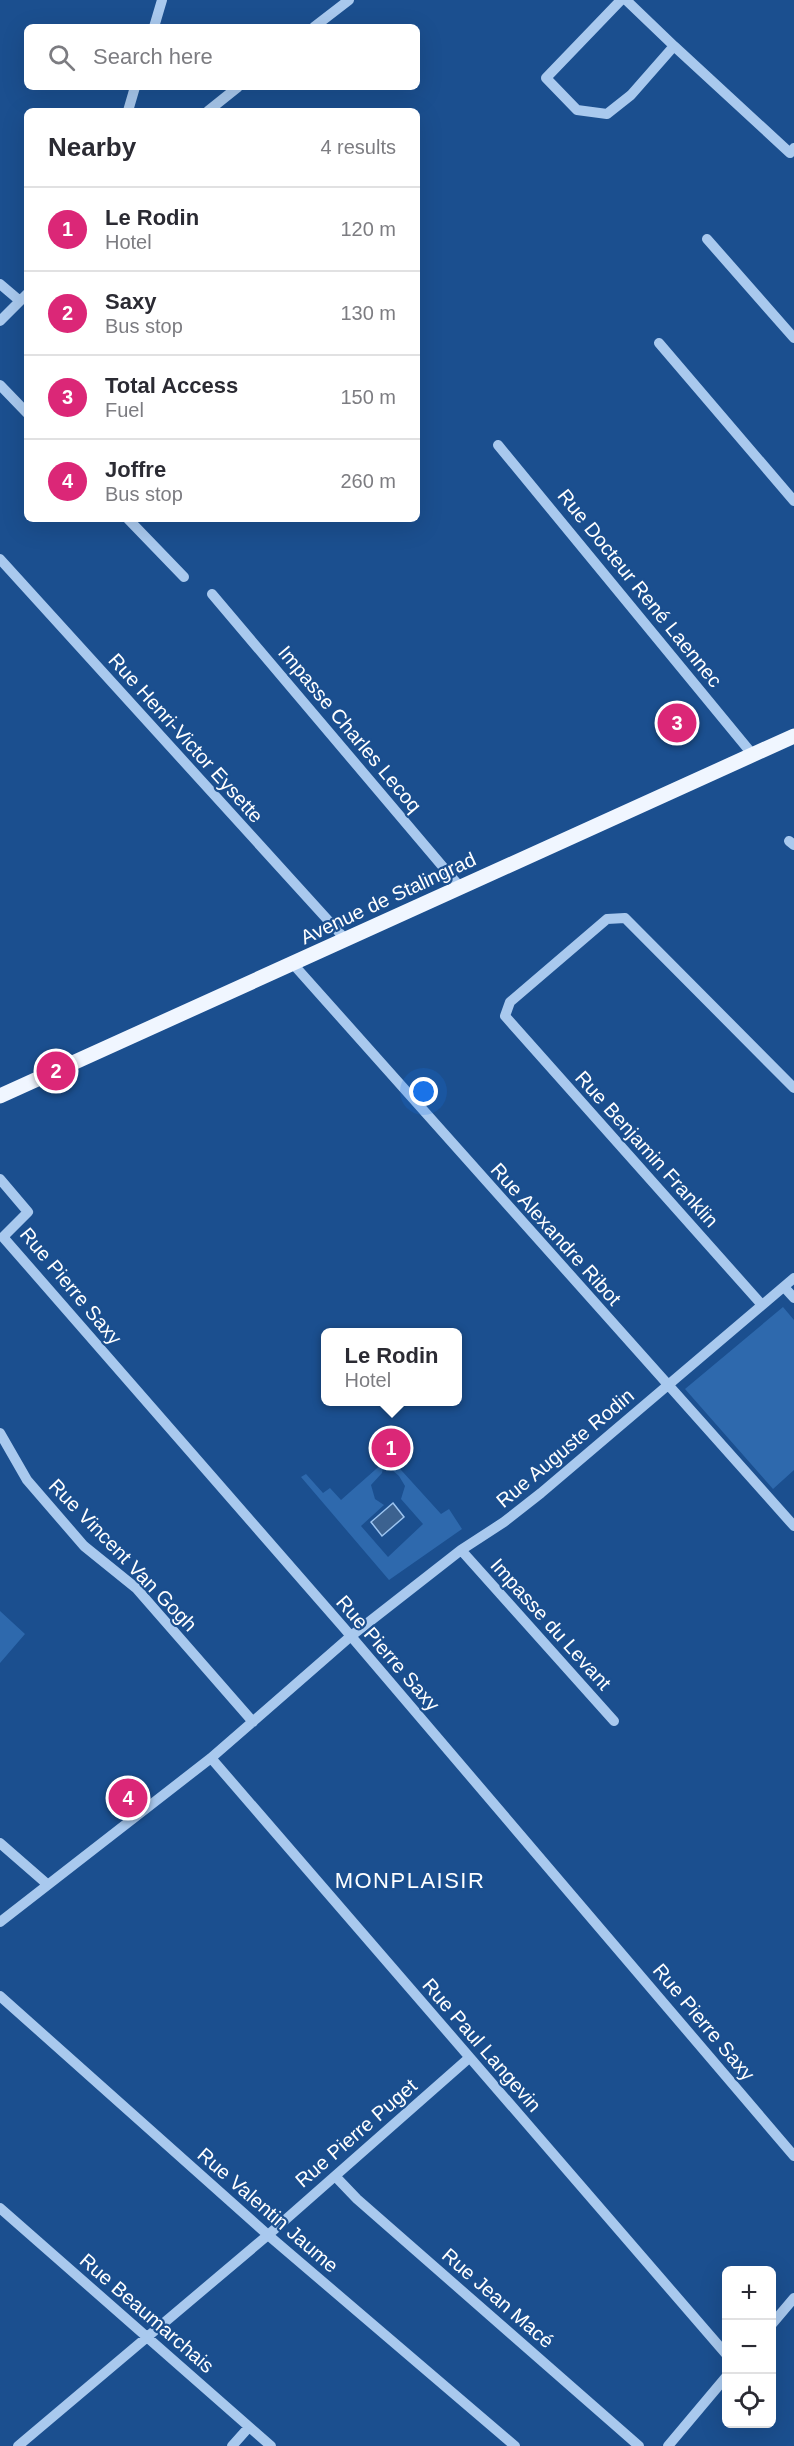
<!DOCTYPE html>
<meta charset="utf-8">
<style>
body{margin:0;font-family:Helvetica,sans-serif;background:#f2f2f3;color:#2b2b33}
.controls{position:absolute;right:18px;bottom:18px;display:grid;overflow:hidden;border-radius:9px;box-shadow:0 6px 24px #0002}
.controls button{width:54px;height:54px;display:grid;place-items:center;padding:0;border:0;border-bottom:2px solid #e1e1e2;background:#fff;color:#2b2b33;font:30px sans-serif}
.you{position:absolute;left:424px;top:1092px;width:21px;height:21px;margin:-15px;border:4px solid #fff;border-radius:50%;background:#1a73e8;box-shadow:0 0 0 9px #1a73e833}
.badge{display:grid;place-items:center;width:39px;height:39px;border-radius:50%;background:#db2777;color:#fff;font-size:20px;font-weight:700}
.pin{position:absolute;translate:-50% -50%;border:3px solid #fff;box-shadow:0 2px 6px #0006}
.popup{position:absolute;left:321px;top:1328px;width:141px;height:78px;box-sizing:border-box;display:grid;place-content:center;border-radius:9px;background:#fff;filter:drop-shadow(0 2px 4px #0005);font-size:20px;white-space:nowrap;color:#7c7c81}
.popup b{font-size:22px;color:#2b2b33}
.popup::after{content:'';position:absolute;left:50%;top:100%;margin-left:-12px;border:12px solid transparent;border-top-color:#fff}
.list{margin:0;padding:0;list-style:none}
h2{display:flex;justify-content:space-between;align-items:center;height:78px;margin:0;padding:0 24px;font-size:26px}
h2 small{font-size:20px;font-weight:400;color:#7c7c81}
.list li{display:grid;grid-template-columns:39px 1fr auto;gap:18px;align-items:center;box-sizing:border-box;height:84px;padding:0 24px;border-top:2px solid #e1e1e2}
.list b{display:block;font-size:22px;white-space:nowrap}
.list p{margin:0;font-size:20px;white-space:nowrap;color:#7c7c81}
.list em{font-size:20px;font-style:normal;color:#7c7c81}
.icon{flex:none;width:33px;height:33px;fill:none;stroke:currentColor;stroke-width:2;stroke-linecap:round;stroke-linejoin:round}
.map{position:relative;flex:none;width:794px;height:2446px;overflow:hidden}
.search{position:absolute;background:#fff;box-shadow:0 6px 24px #0002;left:24px;top:24px;width:396px;height:66px;display:flex;align-items:center;gap:15px;box-sizing:border-box;padding:0 21px;border-radius:9px;color:#7c7c81;font-size:22px}
.panel{position:absolute;background:#fff;box-shadow:0 6px 24px #0002;left:24px;top:108px;width:396px;height:414px;border-radius:9px}
.map>svg:first-child{display:block}
</style>
<div class="map">
<svg width="794" height="2446" viewBox="0 0 794 2446">
<rect width="100%" height="100%" fill="#1b4f8f"/>
<path fill="#2e69ad" d="M783,1307L794,1320V1470L773,1489L685,1389Z
M392,1460L441,1514L449,1509L462,1529L389,1580L301,1477L306,1474L323,1493L330,1488L341,1500L384,1462L382,1473L371,1485L375,1499L384,1505L361,1526L388,1557L423,1524L401,1499L405,1486L399,1476L391,1469Z
M0,1611L25,1634L0,1663Z"/>
<path fill="#3c6290" stroke="#9cc4f0" stroke-width="1.5" d="M393,1503L404,1517L382,1536L371,1522Z"/>
<g fill="none" stroke-linecap="round" stroke-linejoin="round">
<path stroke="#a9c9ee" stroke-width="10" d="M621,0L546,78L577,110L607,114L631,95L674,46L790,153L794,148
M626,0L674,46
M154,27L162,0
M314,27L349,0
M128,111L135,87
M208,111L238,87
M707,239L794,338
M0,284L20,301
M0,321L27,294
M659,343L794,501
M0,385L27,413
M498,445L753,755
M128,519L184,577
M0,559L346,940
M212,594L460,887
M789,841L794,845
M293,964L794,1526
M0,1179L28,1212L3,1237L344,1628L794,2156
M784,1287L794,1298
M762,1305L505,1016L510,1002L607,919L625,918L794,1088
M0,1433L27,1480L84,1546L136,1588L253,1722
M461,1550L614,1721
M211,1758L726,2354
M0,1843L47,1884
M0,1922L211,1758L351,1636L461,1550L504,1522L541,1493L794,1278
M0,1996L268,2235L515,2446
M335,2176L357,2199L639,2446
M0,2208L271,2446
M772,2324L794,2298
M18,2446L268,2235L469,2058
M232,2446L249,2427
M668,2446L726,2377"/>
<path stroke="#f0f6ff" stroke-width="15" d="M0,1096L794,736"/>
</g>
<g text-anchor="middle" dominant-baseline="central" stroke-width="4.5" stroke-linejoin="round" paint-order="stroke">
<g font-size="20" fill="#fff" stroke="#1b4f8f">
<text transform="translate(640 588) rotate(51)">Rue Docteur René Laennec</text>
<text transform="translate(350 729) rotate(50)">Impasse Charles Lecoq</text>
<text transform="translate(186 738) rotate(48)">Rue Henri-Victor Eysette</text>
<text transform="translate(388 898) rotate(-25)">Avenue de Stalingrad</text>
<text transform="translate(647 1149) rotate(48)">Rue Benjamin Franklin</text>
<text transform="translate(556 1234) rotate(48)">Rue Alexandre Ribot</text>
<text transform="translate(71 1286) rotate(50)">Rue Pierre Saxy</text>
<text transform="translate(565 1448) rotate(-40)">Rue Auguste Rodin</text>
<text transform="translate(123 1555) rotate(46)">Rue Vincent Van Gogh</text>
<text transform="translate(551 1624) rotate(48)">Impasse du Levant</text>
<text transform="translate(388 1653) rotate(49)">Rue Pierre Saxy</text>
<text transform="translate(704 2022) rotate(50)">Rue Pierre Saxy</text>
<text transform="translate(482 2045) rotate(49)">Rue Paul Langevin</text>
<text transform="translate(356 2133) rotate(-41)">Rue Pierre Puget</text>
<text transform="translate(268 2210) rotate(41)">Rue Valentin Jaume</text>
<text transform="translate(498 2298) rotate(41)">Rue Jean Macé</text>
<text transform="translate(147 2313) rotate(41)">Rue Beaumarchais</text>
</g>
<g font-size="22" letter-spacing="1.5" fill="#fff" stroke="#1b4f8f">
<text x="410" y="1880">MONPLAISIR</text>
</g>
</g>
</svg>
<div class="controls">
<button>+</button>
<button>−</button>
<button><svg class="icon" aria-label="locate" viewBox="0 0 24 24"><circle cx="12" cy="12" r="6"/><path d="M12 2v4M12 18v4M2 12h4M18 12h4"/></svg></button>
</div>
<div class="you"></div>
<div class="pin badge" style="left:391px;top:1448px">1</div>
<div class="popup"><b>Le Rodin</b>Hotel</div>
<div class="pin badge" style="left:56px;top:1071px">2</div>
<div class="pin badge" style="left:677px;top:723px">3</div>
<div class="pin badge" style="left:128px;top:1798px">4</div>
<div class="search"><svg class="icon" aria-label="search" viewBox="0 0 24 24"><circle cx="10" cy="10" r="6"/><path d="M15 15l6 6"/></svg>Search here</div>
<section class="panel">
<h2>Nearby<small>4 results</small></h2>
<ul class="list">
<li><span class="badge">1</span><div><b>Le Rodin</b><p>Hotel</p></div><em>120 m</em></li>
<li><span class="badge">2</span><div><b>Saxy</b><p>Bus stop</p></div><em>130 m</em></li>
<li><span class="badge">3</span><div><b>Total Access</b><p>Fuel</p></div><em>150 m</em></li>
<li><span class="badge">4</span><div><b>Joffre</b><p>Bus stop</p></div><em>260 m</em></li>
</ul>
</section>
</div>
